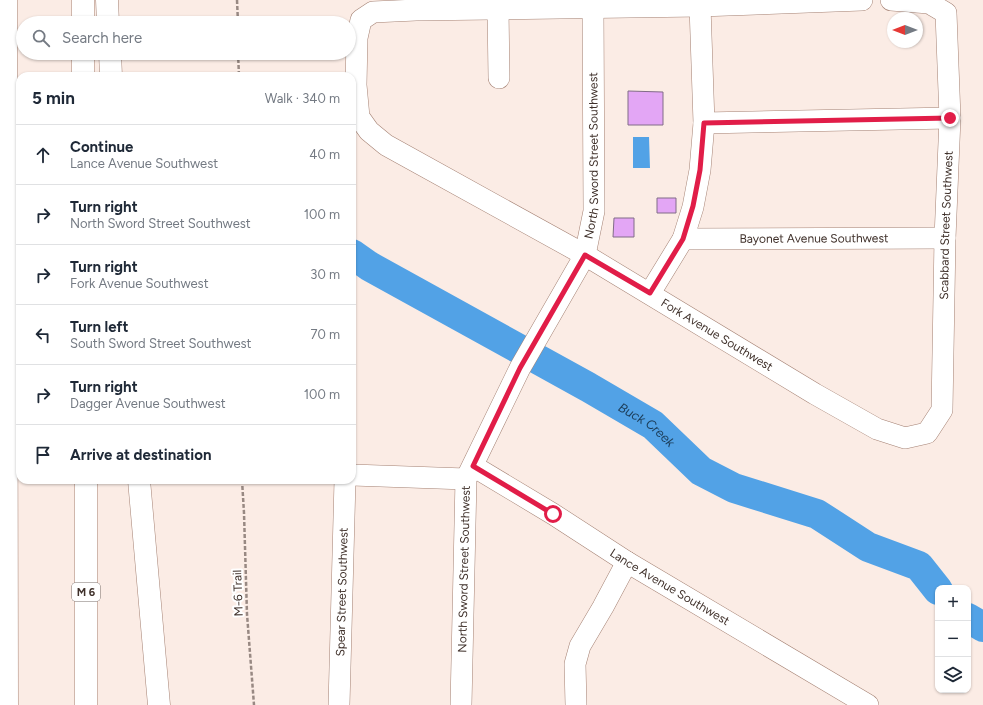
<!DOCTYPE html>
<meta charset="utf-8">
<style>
body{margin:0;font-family:Figtree,sans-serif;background:#f2f2f3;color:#1f2937}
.controls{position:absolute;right:12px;bottom:12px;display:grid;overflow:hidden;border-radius:8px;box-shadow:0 1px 3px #0004}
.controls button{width:36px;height:36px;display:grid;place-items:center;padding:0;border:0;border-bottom:1px solid #e0e1e3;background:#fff;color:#1f2937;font:20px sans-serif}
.compass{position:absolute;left:887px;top:12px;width:36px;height:36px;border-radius:50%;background:#fff;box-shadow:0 1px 3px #0004;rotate:270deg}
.stop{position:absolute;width:12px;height:12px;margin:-9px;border:3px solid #e11d48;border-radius:50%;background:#fff}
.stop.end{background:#e11d48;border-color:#fff;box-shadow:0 1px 4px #0008}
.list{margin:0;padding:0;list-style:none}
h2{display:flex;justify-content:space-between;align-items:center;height:52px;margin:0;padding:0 16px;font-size:17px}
h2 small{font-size:13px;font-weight:400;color:#747a83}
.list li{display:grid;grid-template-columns:26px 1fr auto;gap:12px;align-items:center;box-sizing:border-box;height:60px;padding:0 16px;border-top:1px solid #e0e1e3}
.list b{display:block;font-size:15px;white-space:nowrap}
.list p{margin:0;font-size:13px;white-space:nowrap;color:#747a83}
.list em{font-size:13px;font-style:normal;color:#747a83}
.icon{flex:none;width:22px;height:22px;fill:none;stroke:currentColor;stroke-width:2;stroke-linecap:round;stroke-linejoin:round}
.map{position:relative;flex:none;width:983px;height:705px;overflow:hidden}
.search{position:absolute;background:#fff;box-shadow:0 1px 3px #0004;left:16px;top:16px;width:340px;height:44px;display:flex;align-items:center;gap:10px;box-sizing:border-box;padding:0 14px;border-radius:22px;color:#747a83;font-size:15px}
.panel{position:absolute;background:#fff;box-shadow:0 1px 3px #0004;left:16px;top:72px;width:340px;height:412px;border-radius:12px}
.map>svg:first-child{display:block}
</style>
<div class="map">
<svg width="983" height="705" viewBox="0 0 983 705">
<rect width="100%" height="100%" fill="#fbece5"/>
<path fill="#52a2e6" d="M633,137H649L650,168H633Z"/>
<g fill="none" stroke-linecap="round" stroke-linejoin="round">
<g stroke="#52a2e6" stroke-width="30">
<path id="s1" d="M352,254L369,266L588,387L653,425L701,471L734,488L817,514L868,547L919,566L938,590"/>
<path d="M968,618L983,627"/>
</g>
</g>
<path fill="#e3a6f5" stroke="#816c87" d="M628,91L663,92V125H628Z
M657,198H676V213H657Z
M614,218H634V237H613Z"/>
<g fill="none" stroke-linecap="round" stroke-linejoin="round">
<g stroke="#a58274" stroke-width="22">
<g id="minor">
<path id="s2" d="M862,0L700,6L416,10L373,12L361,20L357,38L356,85L359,117L369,131L386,145L585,255L815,394L877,429L905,438L927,433L942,410L945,238L950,118L946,13L929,3L891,0"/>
<path d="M498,9L499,78"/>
<path d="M704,123L950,118"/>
<path id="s3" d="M683,239L945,238"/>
<path d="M650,293L683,239L693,207L700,170L704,123L700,6"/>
<path id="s4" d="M473,466L553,514L627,562L868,705"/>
<path d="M352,475L466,479"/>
<path id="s5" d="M339,705L345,480"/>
<path id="s6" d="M461,705L466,479L520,368L585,255L594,211L593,7"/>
<path d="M576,705L575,664L580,646L603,607L627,562"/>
</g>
</g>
<g stroke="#a58274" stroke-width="23">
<path id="highway" d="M6,0L7,705
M83,0V23
M107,0L108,23
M83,53V76
M110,53L111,76
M86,480V705
M139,480L159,705"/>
</g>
<path stroke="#988983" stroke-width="2.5" stroke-dasharray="4 2" stroke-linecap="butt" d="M237,0L238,23
M238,53L239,76
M242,480L244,513L247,614L254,705"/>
<use href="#minor" stroke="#fff" stroke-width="21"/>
<use href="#highway" stroke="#fff" stroke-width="22"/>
</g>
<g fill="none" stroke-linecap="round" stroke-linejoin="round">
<path stroke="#e11d48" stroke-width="5" d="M553,514L473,466L520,368L585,255L650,293L683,239L693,206L700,170L704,123L950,118"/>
</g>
<g text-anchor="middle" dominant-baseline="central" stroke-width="4" stroke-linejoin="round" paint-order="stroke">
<rect fill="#fff" stroke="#796e6a" stroke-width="1" x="72" y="583" width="28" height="18" rx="3"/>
<g font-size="11" font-weight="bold" fill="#3f302a">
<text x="86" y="592">M 6</text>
</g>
<g font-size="12" fill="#3f302a" stroke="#fff">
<text stroke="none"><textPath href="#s6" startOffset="580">North Sword Street Southwest</textPath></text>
<text stroke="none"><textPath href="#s2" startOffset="1472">Scabbard Street Southwest</textPath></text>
<text stroke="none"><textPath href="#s3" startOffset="131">Bayonet Avenue Southwest</textPath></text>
<text stroke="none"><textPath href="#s2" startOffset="1022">Fork Avenue Southwest</textPath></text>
<text stroke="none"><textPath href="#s6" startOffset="136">North Sword Street Southwest</textPath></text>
<text stroke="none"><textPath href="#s4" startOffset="231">Lance Avenue Southwest</textPath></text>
<text stroke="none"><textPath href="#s5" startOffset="113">Spear Street Southwest</textPath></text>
<text transform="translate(238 593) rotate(-92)">M-6 Trail</text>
</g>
<g font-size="13" font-style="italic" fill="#1c3d59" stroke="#fff">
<text stroke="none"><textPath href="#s1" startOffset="341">Buck Creek</textPath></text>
</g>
</g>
</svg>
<div class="controls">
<button>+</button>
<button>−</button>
<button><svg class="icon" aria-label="layers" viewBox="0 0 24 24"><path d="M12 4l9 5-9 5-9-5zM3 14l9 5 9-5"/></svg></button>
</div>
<svg class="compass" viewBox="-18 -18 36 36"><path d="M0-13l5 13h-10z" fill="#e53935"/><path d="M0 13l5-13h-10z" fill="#747a83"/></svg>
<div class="stop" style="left:553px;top:514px"></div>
<div class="stop end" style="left:950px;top:118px"></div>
<div class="search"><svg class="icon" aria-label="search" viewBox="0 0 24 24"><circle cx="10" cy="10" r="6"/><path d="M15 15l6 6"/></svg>Search here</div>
<section class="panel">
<h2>5 min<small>Walk · 340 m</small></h2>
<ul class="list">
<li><svg class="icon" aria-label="ahead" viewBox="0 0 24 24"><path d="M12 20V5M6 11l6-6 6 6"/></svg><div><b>Continue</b><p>Lance Avenue Southwest</p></div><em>40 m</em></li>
<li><svg class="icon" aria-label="right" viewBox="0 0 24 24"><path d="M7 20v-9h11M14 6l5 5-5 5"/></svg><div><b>Turn right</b><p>North Sword Street Southwest</p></div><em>100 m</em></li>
<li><svg class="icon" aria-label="right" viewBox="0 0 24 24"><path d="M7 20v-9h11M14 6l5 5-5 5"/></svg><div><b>Turn right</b><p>Fork Avenue Southwest</p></div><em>30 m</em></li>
<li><svg class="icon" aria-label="left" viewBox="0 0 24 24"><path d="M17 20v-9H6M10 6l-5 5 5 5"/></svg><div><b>Turn left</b><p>South Sword Street Southwest</p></div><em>70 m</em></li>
<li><svg class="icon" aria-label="right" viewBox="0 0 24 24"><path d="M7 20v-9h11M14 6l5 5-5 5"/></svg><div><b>Turn right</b><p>Dagger Avenue Southwest</p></div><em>100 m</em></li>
<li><svg class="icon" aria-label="arrive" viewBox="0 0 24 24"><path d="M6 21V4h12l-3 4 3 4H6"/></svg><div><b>Arrive at destination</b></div></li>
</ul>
</section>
</div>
